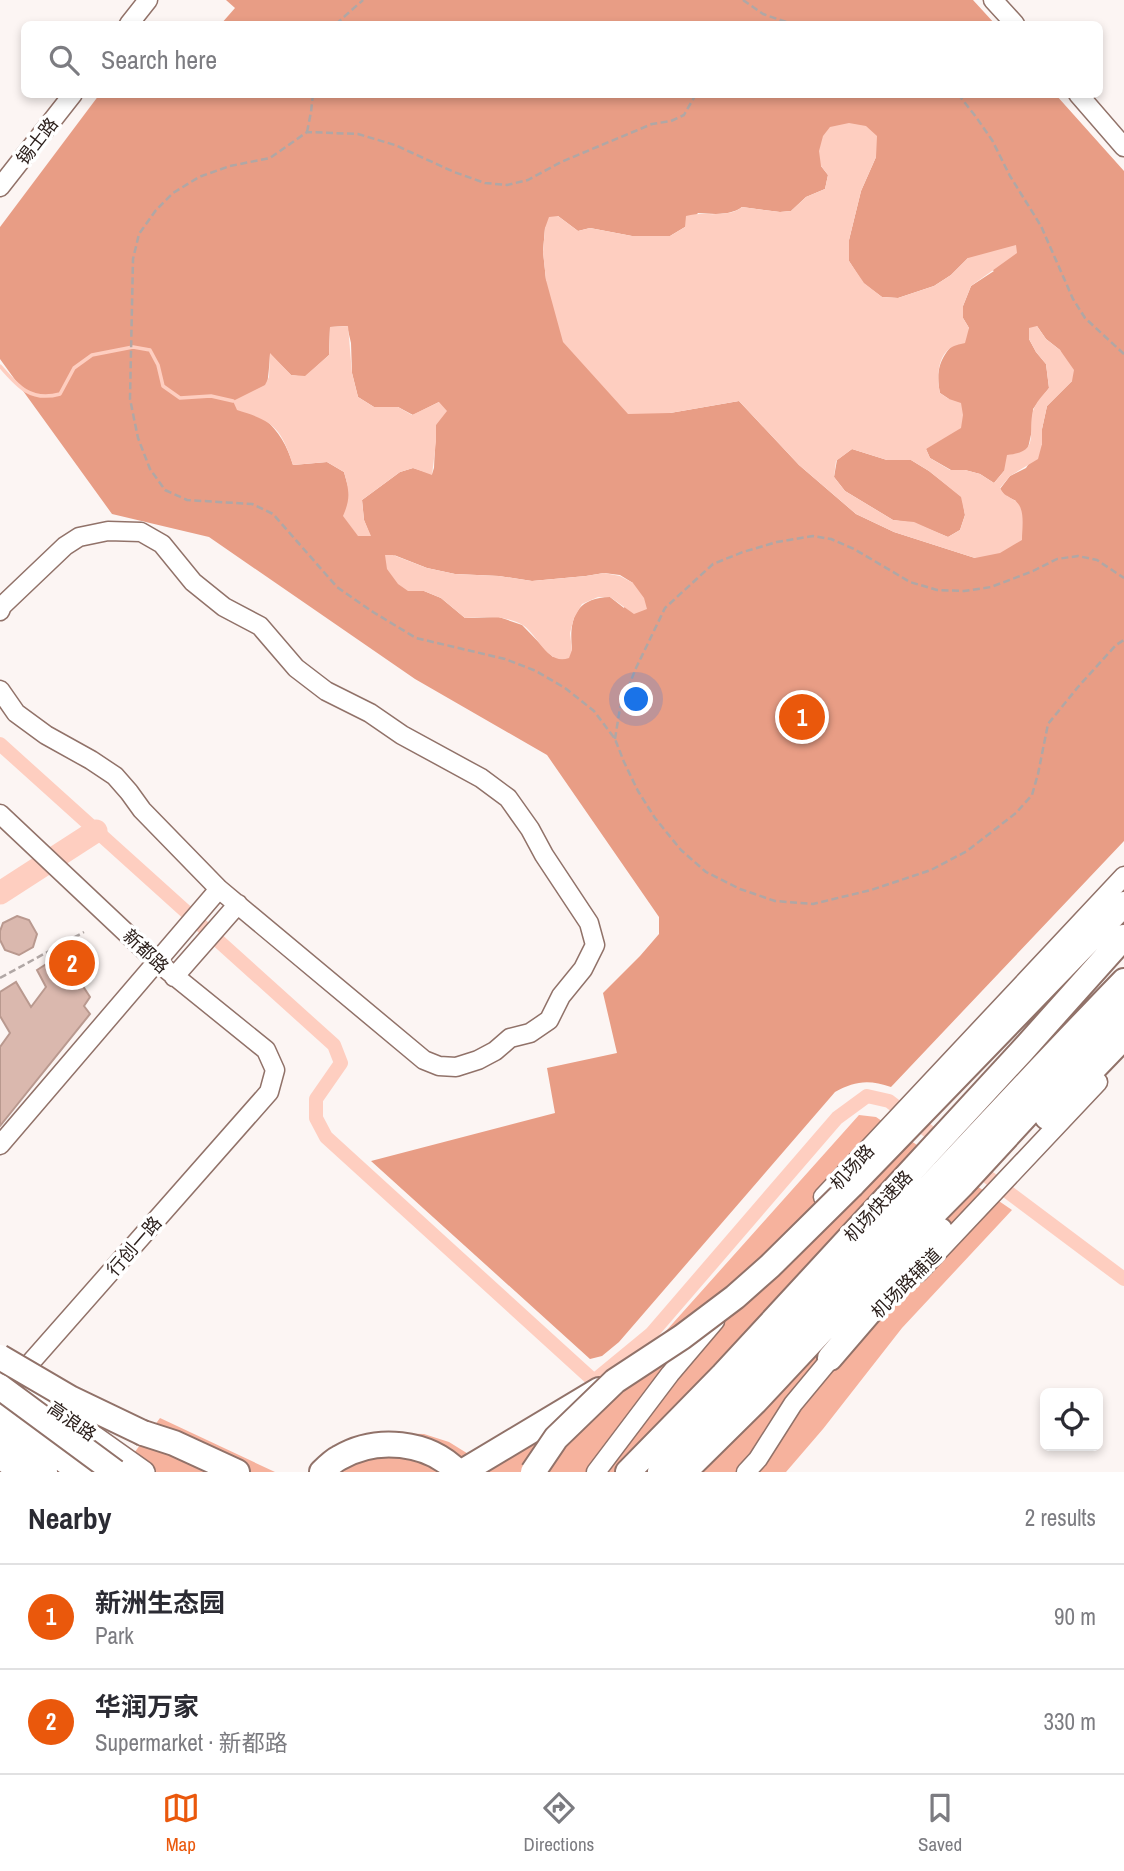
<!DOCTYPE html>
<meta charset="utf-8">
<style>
body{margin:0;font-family:"Archivo Narrow","Noto Sans SC",sans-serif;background:#f7f7f7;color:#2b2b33}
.controls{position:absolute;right:21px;bottom:21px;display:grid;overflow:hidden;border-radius:10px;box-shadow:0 4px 10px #0003}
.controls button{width:63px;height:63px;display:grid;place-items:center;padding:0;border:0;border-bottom:2px solid #e1e1e2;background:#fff;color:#2b2b33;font:35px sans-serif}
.you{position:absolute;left:637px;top:700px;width:24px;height:24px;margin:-18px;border:5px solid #fff;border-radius:50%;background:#1a73e8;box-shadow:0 0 0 10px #1a73e833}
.badge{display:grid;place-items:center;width:46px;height:46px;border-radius:50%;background:#ea580c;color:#fff;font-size:23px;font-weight:700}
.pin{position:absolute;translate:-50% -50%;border:4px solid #fff;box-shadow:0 2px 7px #0006}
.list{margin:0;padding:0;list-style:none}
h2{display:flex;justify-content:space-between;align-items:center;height:91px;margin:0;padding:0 28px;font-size:30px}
h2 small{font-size:23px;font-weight:400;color:#7c7c81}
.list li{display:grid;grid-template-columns:46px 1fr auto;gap:21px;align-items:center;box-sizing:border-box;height:105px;padding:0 28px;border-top:2px solid #e1e1e2}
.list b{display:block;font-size:26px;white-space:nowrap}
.list p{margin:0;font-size:23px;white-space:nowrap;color:#7c7c81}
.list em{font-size:23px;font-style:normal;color:#7c7c81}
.icon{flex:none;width:38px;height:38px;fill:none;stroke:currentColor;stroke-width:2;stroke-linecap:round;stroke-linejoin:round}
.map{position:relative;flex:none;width:1124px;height:1472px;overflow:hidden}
.search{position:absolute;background:#fff;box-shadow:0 4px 10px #0003;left:21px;right:21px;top:21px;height:77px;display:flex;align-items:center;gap:18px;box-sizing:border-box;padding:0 24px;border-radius:10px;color:#7c7c81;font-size:26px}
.sheet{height:301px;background:#fff}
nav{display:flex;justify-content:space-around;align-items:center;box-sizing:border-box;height:98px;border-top:2px solid #e1e1e2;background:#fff;font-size:19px;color:#7c7c81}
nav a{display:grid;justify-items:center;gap:4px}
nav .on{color:#ea580c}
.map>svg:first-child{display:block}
</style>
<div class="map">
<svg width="1124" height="1472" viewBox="0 0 1124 1472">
<rect width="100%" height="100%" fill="#fcf5f3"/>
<path fill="#f6b29d" d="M859,1115L876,1117L1012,1210L902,1328L823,1429L786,1472H313L359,1441L391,1433L424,1434L449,1442L478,1460L598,1407Z
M160,1418L275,1472H120Z"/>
<path fill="#e89d85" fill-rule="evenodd" d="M226,0H973L995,24H221L235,8Z
M99,95H1056L1124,171V841L891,1087C869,1079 854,1081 835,1092L619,1342L602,1356L590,1359L371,1161L555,1113L547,1068L617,1053L603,993L640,956L659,934V917L547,755L415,679L209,537L112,514L0,359V227ZM876,157L861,191L849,240V261L863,283L882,297L898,298L934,286L951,275L968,258L994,271L971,286L963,306V318L969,328C948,349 933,361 940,393L949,399L926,449L930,458L951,470H965L980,474L994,483L1004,471L1028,448L1032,430L1033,409L1049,388L1046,364L1036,352L1029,339L1037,326L1046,339L1060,350L1072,381L1047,406L1042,429V444L1026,468L1010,476L1000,489L1004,495L1016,501L975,558L894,532L856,514L799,465L739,401L670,413L546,280L543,251L545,228L558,216L578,231L590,228L632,236H670L685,227L698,213C713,214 730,216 742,207L780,212L791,211L806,197L825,189L828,175L821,166ZM347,326L351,343L352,373L358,397L374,407H398L413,415L439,402L436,425L434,468L432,474L413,468L400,472L362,500L364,520L370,535L349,503V490L344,472L327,462L293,465C287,445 279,432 264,418C265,396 269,376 270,354L291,375L305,377L329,355L330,327ZM394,555L427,568L455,574L499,576L532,581L586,576L604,573L620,575L633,583L624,608L610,597C575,598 569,619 572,650L553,657L522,625L499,617L465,618L441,598L424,591Z
M852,449L887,460H911L929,471L962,497L965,515L960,530L948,537L914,523L893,520L845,491L834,477L837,460Z"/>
<path fill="#fecec0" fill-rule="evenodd" d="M849,123L866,126L877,136L876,157L861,191L849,240V261L864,283L882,297L898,298L934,286L951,275L968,258L1016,245L1017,253L971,286L963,306V318L969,328L965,343C960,344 952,346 949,349C937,359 937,379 940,393L949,399L961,403L963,415L961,428L926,449L930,458L950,470H965L980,474L994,483L1004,471L1007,455C1041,452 1027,434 1033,411C1035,403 1044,394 1049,388L1046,364L1036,352L1029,339V328L1037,326L1046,339L1060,350L1074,370L1072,381L1047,406L1042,429V444L1038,459L1010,476L1000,488C1004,496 1007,495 1014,500C1026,507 1022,527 1022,540L1000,553L975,558L894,532L856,514L799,465L739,401L670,413L628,414L563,342L546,280L543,252L545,228L549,217L558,216L578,231L590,228L632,236H670L685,227L686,216C704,211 727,219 742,207L780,212L791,211L806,197L825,189L828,175L821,166L819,151L823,136L830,127ZM852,449L887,460H911L929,471L961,497L965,515L960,530L948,537L914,522L893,520L845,491L834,477L836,461Z
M348,326L352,373L358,397L374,407H398L412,415L439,402L447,411L436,425V442L432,475L413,468L400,472L362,500L364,520L371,536H358L343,516C351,498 349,490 344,472L327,462L293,465C281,428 274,421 237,410L233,401L265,385L269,377L270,353L291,375L305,376L329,355L330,327Z
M385,555H393L427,568L455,574L499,576L532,581L586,576L604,573L620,576L633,583L644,598L647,609L634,614L610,597H598L582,604L574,618L570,633L572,650L569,658C546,666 538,633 521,624C503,615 484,617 465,618L441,598L424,591H408L398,584L387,569Z"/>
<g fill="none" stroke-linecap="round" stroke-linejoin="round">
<path stroke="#fecec0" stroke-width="3.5" d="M0,366C18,387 31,402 60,394L74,368L92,355L133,347L150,350L158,365L163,386L180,398L211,396L233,401"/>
<path stroke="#fecec0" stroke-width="14" d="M0,744L334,1045L341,1063L316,1099V1118L326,1137L594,1381L651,1334L837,1118L867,1096L889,1101L945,1144
M972,1165L1124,1279"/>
<path stroke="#fecec0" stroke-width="23" d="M0,893L96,831"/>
</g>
<path fill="#dab8ae" stroke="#b9998f" stroke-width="2" d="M17,916L29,920L37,934L33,947L19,955L5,950L0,940V931L3,923Z
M62,954L90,997L84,1006L90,1014L0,1126V1047L10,1033L0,1016V992L16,982L31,1007L46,987L37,970Z"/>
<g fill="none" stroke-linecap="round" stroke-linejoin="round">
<g stroke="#917269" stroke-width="21">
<path id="minor" d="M993,0L1015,24
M129,24L148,0
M1078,94L1124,147
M0,187L73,94
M0,611L2,606L65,546L79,537L108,531L141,532L162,544L193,582L224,607L260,626L296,668L326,691L370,713L402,735L481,778L508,798L530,829L544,855L589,923L595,945L583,969L561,996L549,1020L530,1033L510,1038L495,1051L478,1060L456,1067L439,1066L424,1060L219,889L142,810L129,792L115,776L91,760L46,735L16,713L0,690
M0,814L156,961L266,1050L275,1070L269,1092L17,1378
M174,977L238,904
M0,1145L219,889
M823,1197L1124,876
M918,1273L1098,1082
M596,1472L670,1374L715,1321
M746,1472L758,1459L793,1404L837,1351"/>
</g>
<g stroke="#917269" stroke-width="24">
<path id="major" d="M0,1370L144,1472
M0,1457L18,1472"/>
</g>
<g stroke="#917269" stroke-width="28">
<path id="highway" d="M1047,1117L1124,1037
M852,1185L1124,904
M830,1358L940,1230
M0,1413L80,1472
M143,1433L174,1443L237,1472
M0,1435L6,1443L45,1472
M322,1472C327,1467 333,1461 339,1458C376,1436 428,1441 458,1472
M462,1472L599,1390
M628,1472L723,1375L1022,1051L1124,937
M660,1472C817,1311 967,1143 1124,981
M684,1472L755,1402L887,1261L963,1184L1124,1009"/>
</g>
<path stroke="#b0a7a5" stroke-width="2.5" stroke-dasharray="7 3.5" stroke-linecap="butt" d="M743,0L763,14L792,24
M336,24L363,0
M696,94L684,115L671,121L652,124L561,162L528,180L507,185L485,183L454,172L395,145L358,134L307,132L270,158L230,166L199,177L173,193L156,210L139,234L133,259L130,399L138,438L150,469L165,490L187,500L252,504L273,514L337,587L373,612L416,638L505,659L536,671L565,688L594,711L615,739L624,762L638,791L655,818L681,850L706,872L740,889L775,901L813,904L871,890L931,870L967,851L1016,813L1032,795L1038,774L1048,724L1078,687L1116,645L1124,640
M958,94L976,117L992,140L1010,176L1041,226L1073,299L1085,318L1124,354
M307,132L311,112L313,94
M615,739L620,708L636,668L665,608L713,564L743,552L777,542L813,536L831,539L854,549L910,582L937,590L964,591L991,587L1033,571L1057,559L1078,556L1097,560L1124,578
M0,978L84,932"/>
<use href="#minor" stroke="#fff" stroke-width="18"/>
<use href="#major" stroke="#fff" stroke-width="21"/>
<use href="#highway" stroke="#fff" stroke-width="24"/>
<g stroke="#917269" stroke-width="28" stroke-linecap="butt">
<path id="highway-bridge" d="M0,1357L70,1398L143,1433
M0,1387L115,1472
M533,1472L556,1438L615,1381L682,1337L735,1297L770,1266L852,1185"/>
</g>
<use href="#highway-bridge" stroke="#fff" stroke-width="24"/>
</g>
<g text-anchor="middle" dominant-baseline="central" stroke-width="7" stroke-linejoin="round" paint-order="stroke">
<g font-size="18" fill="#2c201c" stroke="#fff">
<text transform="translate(37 141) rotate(-52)">锡士路</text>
<text transform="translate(146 951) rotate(43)">新都路</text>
<text transform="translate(852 1167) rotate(-47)">机场路</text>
<text transform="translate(878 1206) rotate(-47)">机场快速路</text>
<text transform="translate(134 1246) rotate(-49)">行创一路</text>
<text transform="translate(906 1283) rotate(-45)">机场路辅道</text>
<text transform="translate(72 1421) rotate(35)">高浪路</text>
</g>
</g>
</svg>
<div class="controls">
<button><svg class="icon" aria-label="locate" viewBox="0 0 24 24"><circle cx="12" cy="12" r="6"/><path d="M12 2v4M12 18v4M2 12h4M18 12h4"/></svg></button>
</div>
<div class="you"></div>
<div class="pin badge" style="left:802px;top:717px">1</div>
<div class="pin badge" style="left:72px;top:963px">2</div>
<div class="search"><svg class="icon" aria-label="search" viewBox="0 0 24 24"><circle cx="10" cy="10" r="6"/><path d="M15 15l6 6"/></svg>Search here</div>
</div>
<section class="sheet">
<h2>Nearby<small>2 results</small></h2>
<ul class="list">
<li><span class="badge">1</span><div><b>新洲生态园</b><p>Park</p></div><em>90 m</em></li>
<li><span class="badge">2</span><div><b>华润万家</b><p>Supermarket · 新都路</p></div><em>330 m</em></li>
</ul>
</section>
<nav>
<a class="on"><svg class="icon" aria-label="map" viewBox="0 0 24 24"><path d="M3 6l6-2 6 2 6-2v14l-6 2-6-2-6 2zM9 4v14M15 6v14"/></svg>Map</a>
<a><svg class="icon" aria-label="directions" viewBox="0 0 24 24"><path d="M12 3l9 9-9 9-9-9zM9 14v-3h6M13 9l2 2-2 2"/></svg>Directions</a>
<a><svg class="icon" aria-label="saved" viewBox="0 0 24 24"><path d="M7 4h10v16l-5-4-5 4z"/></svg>Saved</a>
</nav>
